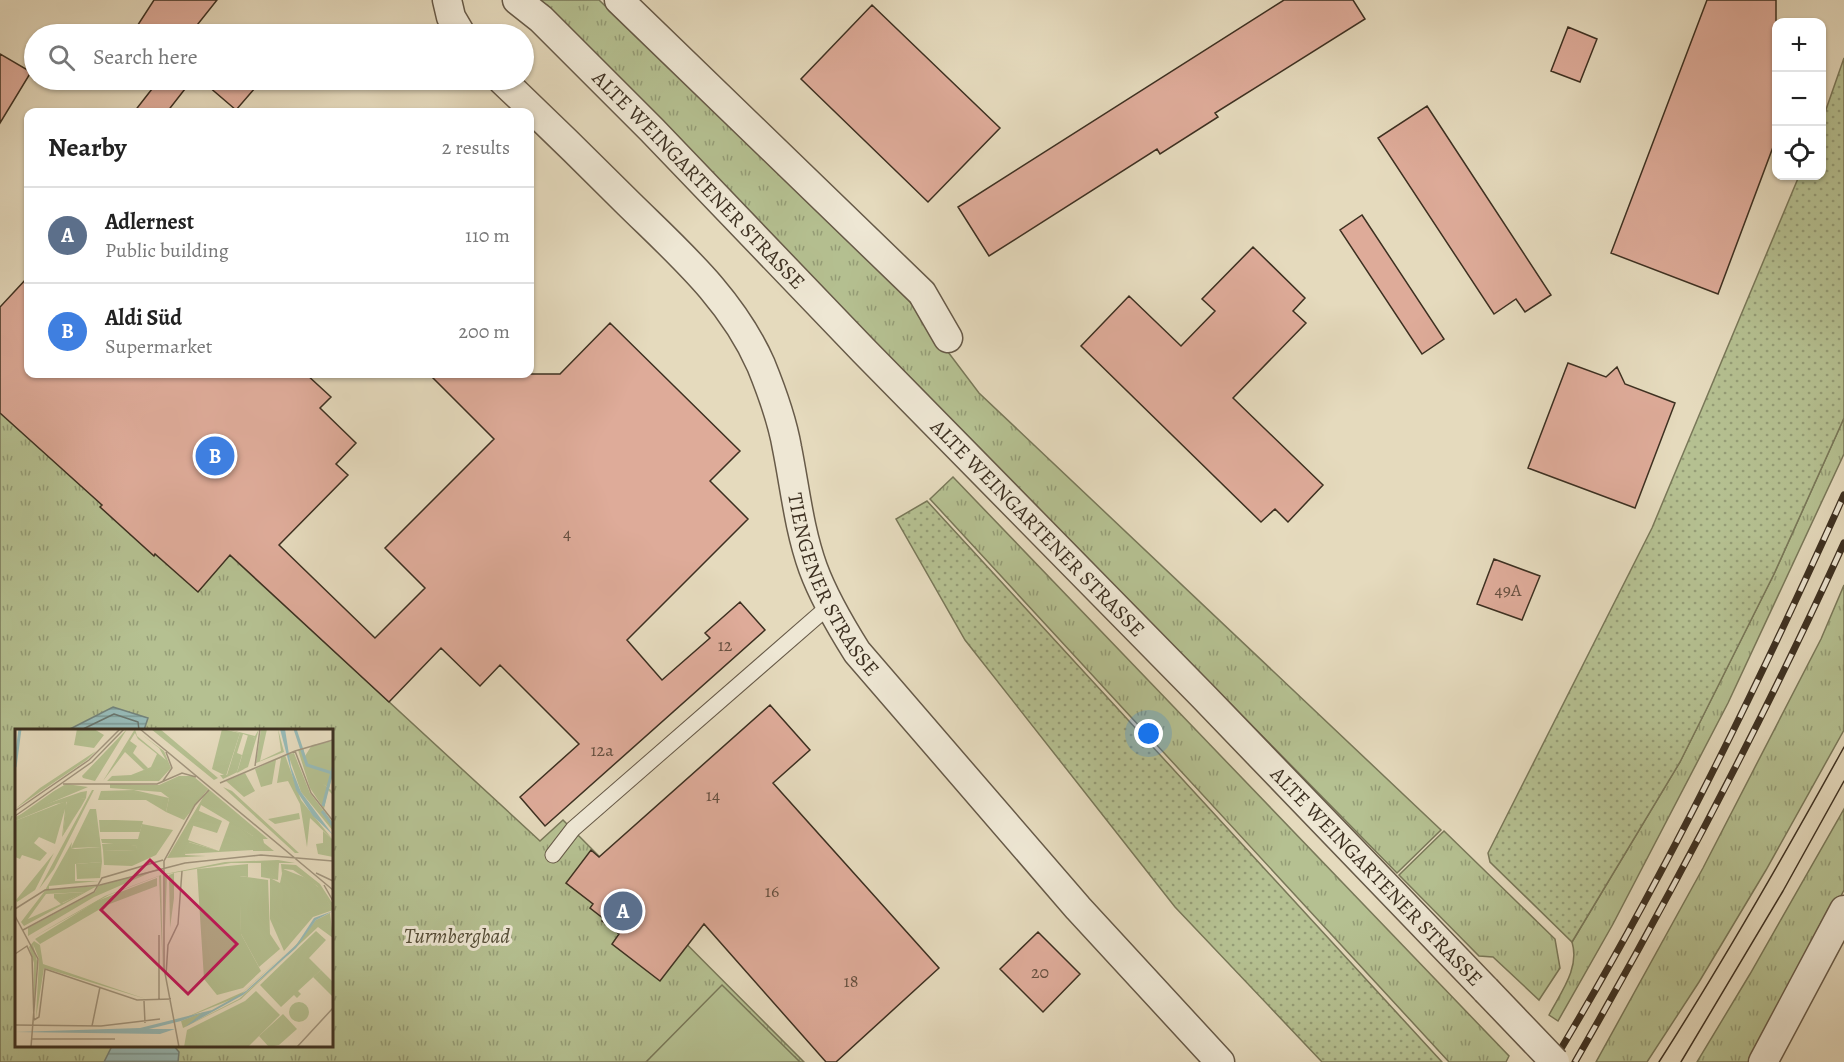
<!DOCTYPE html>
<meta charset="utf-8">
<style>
body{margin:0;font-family:Alegreya,serif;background:#f6f6f6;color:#222}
.controls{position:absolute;right:18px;top:18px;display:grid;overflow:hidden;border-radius:12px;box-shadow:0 2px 4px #0004}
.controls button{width:54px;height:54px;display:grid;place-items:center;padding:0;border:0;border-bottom:2px solid #e0e0e0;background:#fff;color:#222;font:30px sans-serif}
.you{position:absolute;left:1149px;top:734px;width:21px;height:21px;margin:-15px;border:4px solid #fff;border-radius:50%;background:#1a73e8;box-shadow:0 0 0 9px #1a73e833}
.badge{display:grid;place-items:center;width:39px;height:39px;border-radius:50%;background:#8f2418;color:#fff;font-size:20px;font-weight:700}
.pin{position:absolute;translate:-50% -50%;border:3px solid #fff;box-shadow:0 2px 6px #0006}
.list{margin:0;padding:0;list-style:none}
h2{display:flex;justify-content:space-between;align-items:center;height:78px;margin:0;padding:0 24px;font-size:26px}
h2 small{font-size:20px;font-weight:400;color:#767676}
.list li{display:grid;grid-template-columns:39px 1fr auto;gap:18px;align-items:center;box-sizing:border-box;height:96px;padding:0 24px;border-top:2px solid #e0e0e0}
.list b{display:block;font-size:22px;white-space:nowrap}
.list p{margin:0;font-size:20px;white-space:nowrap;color:#767676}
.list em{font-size:20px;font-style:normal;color:#767676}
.icon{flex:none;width:33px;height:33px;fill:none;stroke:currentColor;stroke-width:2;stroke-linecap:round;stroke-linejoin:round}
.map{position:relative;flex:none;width:1844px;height:1062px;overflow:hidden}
.search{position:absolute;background:#fff;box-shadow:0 2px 4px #0004;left:24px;top:24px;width:510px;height:66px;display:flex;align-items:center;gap:15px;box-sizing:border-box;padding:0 21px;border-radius:33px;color:#767676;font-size:22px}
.panel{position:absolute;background:#fff;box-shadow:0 2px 4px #0004;left:24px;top:108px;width:510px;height:270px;border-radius:12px}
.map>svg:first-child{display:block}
</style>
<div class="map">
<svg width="1844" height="1062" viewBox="0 0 1844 1062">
<defs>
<pattern id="grass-tufts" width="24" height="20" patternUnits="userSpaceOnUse" patternTransform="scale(1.5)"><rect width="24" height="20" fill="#b5c091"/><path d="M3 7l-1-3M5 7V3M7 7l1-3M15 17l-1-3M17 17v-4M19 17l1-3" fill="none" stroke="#949c76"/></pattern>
<pattern id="garden-dots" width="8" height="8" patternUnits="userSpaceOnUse" patternTransform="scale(1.5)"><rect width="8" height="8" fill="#b5c091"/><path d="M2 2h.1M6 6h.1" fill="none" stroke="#949c76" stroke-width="1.8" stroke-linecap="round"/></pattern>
<pattern id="water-rules" width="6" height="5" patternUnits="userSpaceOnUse" patternTransform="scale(1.5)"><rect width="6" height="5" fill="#97bab7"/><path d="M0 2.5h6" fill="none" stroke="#7c9894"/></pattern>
</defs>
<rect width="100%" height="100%" fill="#e5dabd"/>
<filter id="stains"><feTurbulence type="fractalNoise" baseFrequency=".00333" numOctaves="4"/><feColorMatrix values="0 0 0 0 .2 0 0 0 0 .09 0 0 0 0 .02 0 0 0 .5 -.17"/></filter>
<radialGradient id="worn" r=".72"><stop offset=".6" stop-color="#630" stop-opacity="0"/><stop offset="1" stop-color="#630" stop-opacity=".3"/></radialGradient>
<path fill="url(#grass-tufts)" stroke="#797859" stroke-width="1.5" fill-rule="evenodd" d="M539,0H599L908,299L979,393L1441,830L1397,873Z
M0,349L221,547L540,841L563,820L804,1062H0ZM16,730H332V1046H16Z
M1844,418V454L1728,703L1613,924L1558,1021L1549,1015C1561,992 1580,968 1572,942L1680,762L1774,574Z
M953,477L1509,1056L1506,1062H1449L930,499Z
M1844,585V730L1766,870L1699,982L1647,1062H1596L1703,868L1821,639Z
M1844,809V890L1755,1062H1697L1750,974Z
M1444,831L1555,939L1560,968L1539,1000L1493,957L1479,956L1399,875Z"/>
<path fill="url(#garden-dots)" stroke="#797859" stroke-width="1.5" d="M1844,58V418L1774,574L1680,762L1572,942L1490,862L1488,853L1652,528L1799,176H1822V121Z
M927,501L1442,1062H1322L1175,907L965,640L896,519Z"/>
<path fill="#b5c091" stroke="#797859" stroke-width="1.5" d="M722,985L800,1062H646Z"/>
<path fill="url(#water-rules)" stroke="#73837b" stroke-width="1.5" d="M113,707L148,718L144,730H68Z
M112,1046H174L179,1052L178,1062H104Z"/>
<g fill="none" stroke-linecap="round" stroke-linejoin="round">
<path stroke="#6a756c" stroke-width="1.5" d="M81,730L114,714L138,722L139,730"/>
</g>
<path fill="#deab99" stroke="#3d3021" stroke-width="1.5" d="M154,0H217L190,34H132Z
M1284,0H1353L1365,19L1215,113L1218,117L1160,154L1157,149L989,256L958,207Z
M1707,0H1776V139L1718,294L1611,253Z
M872,5L1000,128L928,202L801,79Z
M1568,27L1597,39L1580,82L1551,71Z
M0,54L31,72L0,123Z
M159,80H192L167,112H134Z
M201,80H262L236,110Z
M1427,106L1551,295L1525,312L1516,299L1494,314L1378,138Z
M1362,215L1444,339L1422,354L1340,230Z
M1253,247L1305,298L1293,311L1306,323L1233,398L1323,485L1288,522L1275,509L1261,522L1081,346L1129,296L1181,346L1215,311L1202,299Z
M28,277V374H306L331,397L320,408L356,443L336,464L348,475L279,545L375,638L425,588L385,548L494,439L429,374H560L610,323L740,451L710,481L748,519L627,640L662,680L710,638L705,633L740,602L765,630L545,826L520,797L579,744L500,665L480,686L441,648L389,702L230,555L198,592L155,554L154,556L100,507L102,505L0,413V307Z
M1568,363L1606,377L1617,367L1625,384L1675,403L1635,508L1528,468Z
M1494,559L1540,576L1522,620L1477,604Z
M770,705L810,750L773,783L939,968L836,1062H826L704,924L660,981L612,944L619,934L602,921L604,919L590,908L593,904L566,883L591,850L599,857Z
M1038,932L1080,974L1043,1012L1000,969Z"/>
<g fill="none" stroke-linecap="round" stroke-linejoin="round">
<g stroke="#675a48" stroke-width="17">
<path id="service" d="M553,855L573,829L829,606"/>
</g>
<g stroke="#675a48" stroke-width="31">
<g id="minor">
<path d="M447,0L451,17L461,34"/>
<path id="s1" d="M517,0L541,19L652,130L864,351L1203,696L1486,990"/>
<path d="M619,0L922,293L948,338"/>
<path id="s2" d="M502,80C545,121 587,162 629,204C680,254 732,299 761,365C772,392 782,419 787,448C795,488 799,529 813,568C824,598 840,625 857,652L1078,908L1220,1062"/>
<path d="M1763,1062L1844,910"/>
</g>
</g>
<use href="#service" stroke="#eee7d4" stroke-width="15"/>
<use href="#minor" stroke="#eee7d4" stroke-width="28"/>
<path stroke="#3d3021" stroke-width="1.5" d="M1659,1062C1725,959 1785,854 1844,747
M1681,1062L1783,891L1844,781"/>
<g stroke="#3d3021" stroke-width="7">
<path id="rail" d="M1553,1062C1663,880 1757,688 1844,495
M1575,1062C1672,893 1763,721 1844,543"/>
</g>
<use href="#rail" stroke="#eee7d4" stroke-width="4.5" stroke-dasharray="14" stroke-linecap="butt"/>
<g stroke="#675a48" stroke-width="31" stroke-linecap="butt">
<path id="minor-bridge" d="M1486,990L1555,1062"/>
</g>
<use href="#minor-bridge" stroke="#eee7d4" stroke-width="28"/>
</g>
<g text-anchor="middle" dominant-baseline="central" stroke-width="6" stroke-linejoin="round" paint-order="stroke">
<g font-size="18" fill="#654f3f">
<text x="567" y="533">4</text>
<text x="1508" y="590">49A</text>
<text x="725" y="645">12</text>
<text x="602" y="750">12a</text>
<text x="713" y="795">14</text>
<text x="772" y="891">16</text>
<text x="1040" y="972">20</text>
<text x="851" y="981">18</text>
</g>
<g font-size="21" fill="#3d3021" stroke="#eee7d4">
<text stroke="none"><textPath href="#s1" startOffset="256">ALTE WEINGARTENER STRASSE</textPath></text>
<text stroke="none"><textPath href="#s1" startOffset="742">ALTE WEINGARTENER STRASSE</textPath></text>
<text stroke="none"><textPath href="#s2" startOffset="620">TIENGENER STRASSE</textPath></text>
<text stroke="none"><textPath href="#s1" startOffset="1228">ALTE WEINGARTENER STRASSE</textPath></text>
</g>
<g font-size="21" font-style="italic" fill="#554d37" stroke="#eee7d4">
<text x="457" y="936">Turmbergbad</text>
</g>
</g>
<g transform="translate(15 729)">
<rect width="318" height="318" fill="#e5dabd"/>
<path d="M112,0L80,52L68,49L67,47ZM120,0L122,7L151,31L144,19L126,5L149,22L156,39L144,52H92L97,47L116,46L136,38L142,25L123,10L120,4L115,12L122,17L118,24L133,39L129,41L110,23L88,52ZM212,0L240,7L244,0L233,38L208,50L205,46H212L225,4ZM228,5L240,9L222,43L227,26L222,24ZM246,0H252L245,32L266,22L263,0L269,23L241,34ZM318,12V44L314,59L308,55L316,61L318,66L313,61L309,80L295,59L283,21L288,19L290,27L297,16ZM81,22L72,31L0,80L25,59ZM279,24L295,64L318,94V102L286,63L273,25ZM270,26L286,71L318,111L295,89L292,118L285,75L273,52L262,54L266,29L261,31L257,55L246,58L240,40ZM164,47H178L253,110H248L249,114L259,122H238V107L186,76L173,111L204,122L174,113L170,126L191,127L152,129L193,60L169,91L151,83L154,69L146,63L95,59V55L144,56ZM51,55L73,58L2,88L39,62ZM208,58L217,62L284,124H280ZM77,61H79L39,140L24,160ZM51,72L52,77L48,105L58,91L47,108L50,80L40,115L24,108L19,114L32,124L25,132L7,126L5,130L0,128V92ZM84,91H101L128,92L125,103H85ZM57,113L56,119L60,120L86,118L87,133L60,135V152H84L34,157V161L82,157L9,197L6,193L29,163ZM69,163L48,174L39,169L46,175L13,190L31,165ZM87,115H111L122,117L121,122L88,121ZM263,131L280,134H216L152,145L150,199V145L210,133ZM233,135V148L225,147L226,205L246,242L228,259L202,266L189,250L182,140ZM146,139L79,168L13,207V199L80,163L83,157ZM268,140L294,150L306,161L318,181L298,188L269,222L255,190V149L265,154ZM146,146L148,247L144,147L94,166L15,210L90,167ZM315,184L318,209L303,198L272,227L301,191ZM19,212L25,216L28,235L131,270L29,239L21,289L24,230L18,215L22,232L18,288L19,234L14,218ZM269,226L223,268L165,291L228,263ZM271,228L226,270L168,299L166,292L186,284L191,283L179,293L224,270ZM306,241L318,253V268L298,248ZM274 283a10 10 0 1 1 20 0a10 10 0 1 1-20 0Z" fill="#b5c091" fill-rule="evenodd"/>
<path d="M136,0H145L203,49L199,51ZM66,63L72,62L71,69L41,75L0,92V88L23,78ZM39,124L20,161L2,173L1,171ZM266,135L281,136L305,155L318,175V181L302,157L278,141L269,140L267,145Z" fill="#b5c091"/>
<path d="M62,0H79L89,6L79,19L59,16ZM207,0L225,4L211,47L197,40ZM233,6L240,9L229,40L222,44ZM230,44L240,62L229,68L211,52ZM119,61L154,69L151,83L131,71H83L86,62ZM71,69L66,78L48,106L52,71ZM75,80H81L86,118L56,119ZM182,81L207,92L202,104L176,96ZM284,84L285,90L260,95L253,90ZM215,92L238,107V121L170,125L173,113L204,122ZM127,95L158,101L141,126L117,137L89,136L88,121L120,122L122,117L87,114L86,110H123ZM308,102L318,111V128L303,125L301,115L308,114ZM87,133L85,149L62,150L61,135ZM246,134H264L263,151L246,148ZM159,144V169L155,199L154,146ZM224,147L253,151L255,205L265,220L244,238L226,205ZM142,149V157L92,176L25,215L20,210L82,172ZM70,163L47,174L39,169V165ZM268,285L282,300L264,316L254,318L244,307Z" fill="#b5c091"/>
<path d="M301,202L311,211L294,229L306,241L283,262L286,265L282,269L279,266L266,278L245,256ZM241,262L265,286L233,318H169L172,301L230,272Z" fill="#b5c091"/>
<path d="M265,0H270L276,38L286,63L318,106L298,87L281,61ZM318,182L301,191L281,219L228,266L170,298L187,284L166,292L134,300H160L145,305L0,303L125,299L197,281L231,262L282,215L299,189Z" fill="#97bab7"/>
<path fill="none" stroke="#97bab7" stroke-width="3" d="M280,0L292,36L317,44M0,38L5,0M308,77L318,39M307,82L318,97"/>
<path fill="none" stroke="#a2967f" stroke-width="1.5" d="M125,0L318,161M280,22L296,64L318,92M280,22L318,11M240,37L245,0M148,52L157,39L151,23M205,54L280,22M48,55H142L167,44L181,48M0,82L74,31L105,0M0,87L77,33L109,0M301,144L318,152M309,156L318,172M0,180L30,161L85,156L170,134L246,126L318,132M0,187L23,230L16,318M8,201L79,163L87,149L148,131M144,206V270M0,225L12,217L17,228L19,291M151,246L153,216L163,195L167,142M129,272L130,294M19,291L24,288L30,240L122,271L156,270M0,296L86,297L145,290M77,297L85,258M17,310H100M164,318L149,239V132L180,76L194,61M282,318L318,279"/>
<path fill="#c2185b" fill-opacity="0.15" stroke="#c2185b" stroke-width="3" d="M135,131L222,215L173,265L86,181Z"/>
<rect width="318" height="318" fill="none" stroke="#3d3021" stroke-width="3"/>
</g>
<rect width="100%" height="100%" filter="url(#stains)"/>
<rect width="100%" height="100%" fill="url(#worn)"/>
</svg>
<div class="controls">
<button>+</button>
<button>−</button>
<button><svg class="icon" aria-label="locate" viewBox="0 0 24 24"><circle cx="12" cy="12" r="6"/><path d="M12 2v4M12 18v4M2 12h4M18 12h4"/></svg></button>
</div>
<div class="you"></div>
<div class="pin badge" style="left:623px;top:911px;background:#5c6f8a">A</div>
<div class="pin badge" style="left:215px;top:456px;background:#3f7fe0">B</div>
<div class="search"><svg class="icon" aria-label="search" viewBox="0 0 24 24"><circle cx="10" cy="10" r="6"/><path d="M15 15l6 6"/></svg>Search here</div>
<section class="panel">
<h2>Nearby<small>2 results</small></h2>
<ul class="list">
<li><span class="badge" style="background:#5c6f8a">A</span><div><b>Adlernest</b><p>Public building</p></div><em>110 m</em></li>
<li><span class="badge" style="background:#3f7fe0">B</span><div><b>Aldi Süd</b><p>Supermarket</p></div><em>200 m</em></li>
</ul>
</section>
</div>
